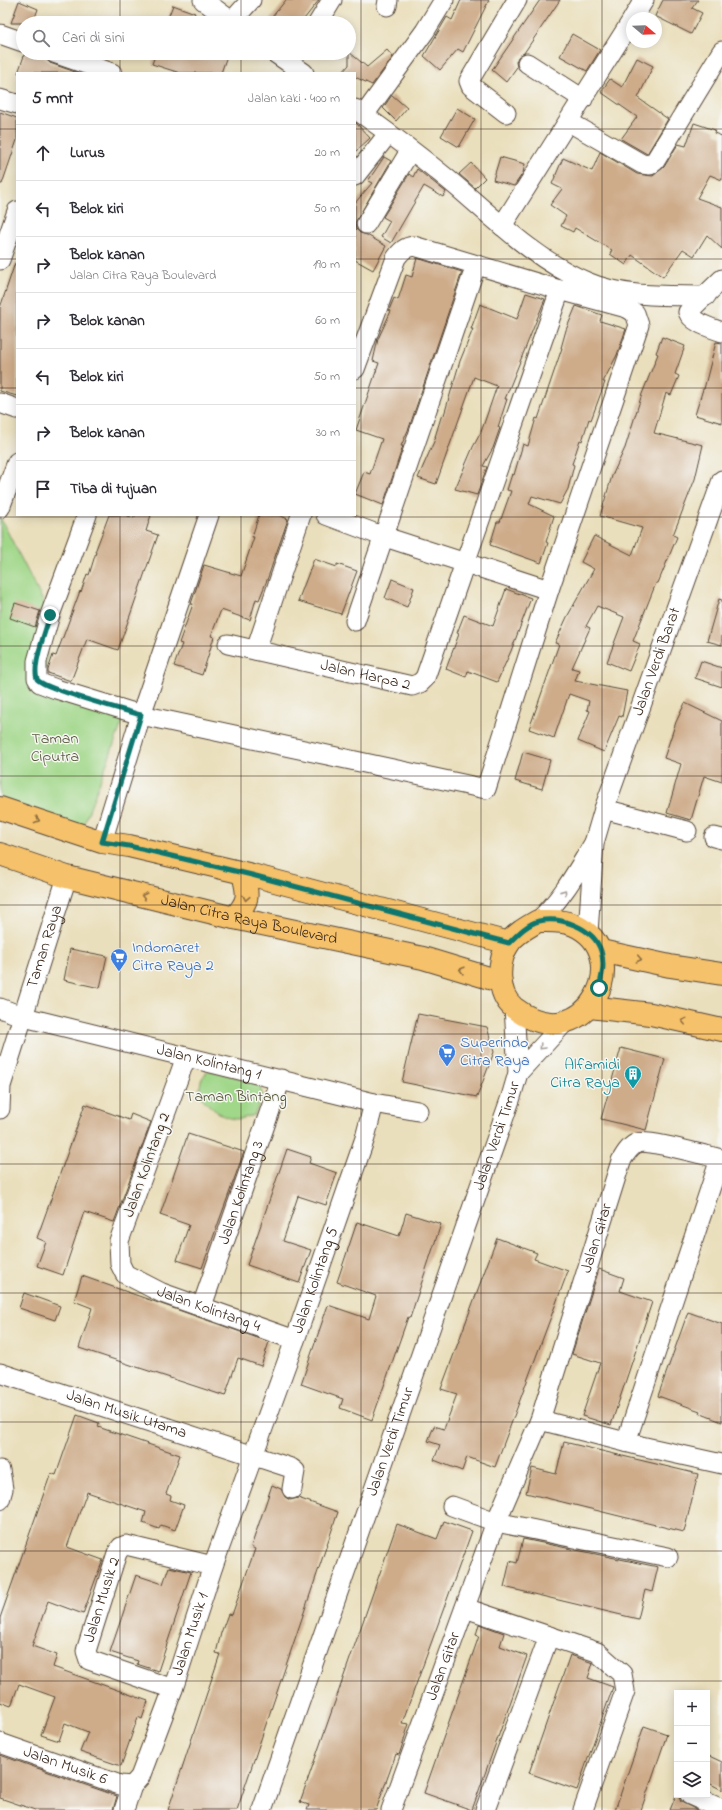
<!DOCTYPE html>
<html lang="id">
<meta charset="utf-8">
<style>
body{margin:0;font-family:"Indie Flower",sans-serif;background:#f7f7f7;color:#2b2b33}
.controls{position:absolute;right:12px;bottom:12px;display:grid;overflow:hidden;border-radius:0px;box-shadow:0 2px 10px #0003}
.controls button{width:36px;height:36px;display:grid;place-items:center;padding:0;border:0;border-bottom:1px solid #e1e1e2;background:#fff;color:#2b2b33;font:20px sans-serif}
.compass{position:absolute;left:626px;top:12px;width:36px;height:36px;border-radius:50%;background:#fff;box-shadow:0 2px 10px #0003;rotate:109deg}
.stop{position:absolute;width:12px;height:12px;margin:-9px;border:3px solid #0f766e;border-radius:50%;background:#fff}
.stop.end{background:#0f766e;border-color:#fff;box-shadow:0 1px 4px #0008}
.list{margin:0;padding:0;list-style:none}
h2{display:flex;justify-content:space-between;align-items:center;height:52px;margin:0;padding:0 16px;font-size:17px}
h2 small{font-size:13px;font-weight:400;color:#7c7c81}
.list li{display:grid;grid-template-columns:26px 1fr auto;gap:12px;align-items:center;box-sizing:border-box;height:56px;padding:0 16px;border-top:1px solid #e1e1e2}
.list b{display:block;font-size:15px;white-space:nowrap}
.list p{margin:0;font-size:13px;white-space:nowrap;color:#7c7c81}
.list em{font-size:13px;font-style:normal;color:#7c7c81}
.icon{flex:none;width:22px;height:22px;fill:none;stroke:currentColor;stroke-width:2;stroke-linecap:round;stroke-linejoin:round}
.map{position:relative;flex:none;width:722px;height:1810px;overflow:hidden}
.search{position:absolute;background:#fff;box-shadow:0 2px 10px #0003;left:16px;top:16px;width:340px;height:44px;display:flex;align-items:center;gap:10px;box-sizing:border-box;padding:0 14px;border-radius:22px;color:#7c7c81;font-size:15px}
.panel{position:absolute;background:#fff;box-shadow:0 2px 10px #0003;left:16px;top:72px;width:340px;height:444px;border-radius:0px}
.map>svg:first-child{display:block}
</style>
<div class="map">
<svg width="722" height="1810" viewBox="0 0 722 1810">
<rect width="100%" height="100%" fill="#f6f6f2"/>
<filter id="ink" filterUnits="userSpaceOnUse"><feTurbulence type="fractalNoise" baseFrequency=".025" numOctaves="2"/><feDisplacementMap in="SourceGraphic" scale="8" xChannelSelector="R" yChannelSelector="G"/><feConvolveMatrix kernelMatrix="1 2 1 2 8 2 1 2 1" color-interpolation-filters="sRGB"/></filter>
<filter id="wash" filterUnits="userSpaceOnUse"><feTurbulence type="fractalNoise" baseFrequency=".012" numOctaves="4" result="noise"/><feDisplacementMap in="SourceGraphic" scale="16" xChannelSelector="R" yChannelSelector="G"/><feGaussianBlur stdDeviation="0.9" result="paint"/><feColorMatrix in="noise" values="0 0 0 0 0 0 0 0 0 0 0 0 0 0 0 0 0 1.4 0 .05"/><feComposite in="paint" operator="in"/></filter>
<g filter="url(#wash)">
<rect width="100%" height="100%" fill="#eadfbc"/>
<path fill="#a0d789" stroke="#6e8054" d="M0,517L50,615L44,686L125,715L78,840L0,811Z
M208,1070L259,1083L263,1097L254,1115C249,1116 243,1119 238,1119C222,1119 208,1106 199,1094L201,1080Z"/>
<g id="blocks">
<path fill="#ceac8a" d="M286,0H319L301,23H267Z
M461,0H489L463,52L458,49L440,70L424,56L447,17L452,20Z
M540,0H560L524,53L518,57L516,62L517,67L506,82L492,70Z
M663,0H698L692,8L702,13L691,34L655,16Z
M19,1L38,9L33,23H11Z
M173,5L195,13L191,23H166Z
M572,34L600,50L587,71L560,56Z
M387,50L393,57L372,85L355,77V73H342L349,65V52L367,67Z
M25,53L45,58L50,63L78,73H18Z
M156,53H228L221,73H180L152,64Z
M637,58L653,66L638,98L668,119L647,154L621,139L637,117L601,92L610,79L622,87Z
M392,95L407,108L396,121L383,108Z
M457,108L475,119L459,147L441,136Z
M0,112L17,118V140L2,184H0Z
M355,122L370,138L355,152Z
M694,123L715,130L714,133L722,136V180L710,175L697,198L722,207V249L707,235L694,256L683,249L663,277L632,255L626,265L610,254L612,250L575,228L573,232L561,226L566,216L550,205L562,189L552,184L563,158L592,171L600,152L637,174L653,176L664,167L678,144L686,146Z
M384,157L391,161L355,223L356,229L360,233L367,235L386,246L373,270L355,260V203L372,183L368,181Z
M500,157L525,164L523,173L514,186L493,180Z
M471,163L485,178L475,188L459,174Z
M417,169L446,192L443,197L424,186L391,243L381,237L390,221L383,217L409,174L413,177Z
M417,258L462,272L409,428L401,446H403L383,505L355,494L364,472L370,474L382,439L356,430L379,363L373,361L378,339L391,311L389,310L394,298L398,300L406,275L412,277Z
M15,263H17V396L0,391V308Z
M526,293L545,299L505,399H507L498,427L500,428L493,448L483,466L487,467L477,495L455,489L473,447L481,432L497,386L474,377L436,484L418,478L436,437H435L442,414L444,415L460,361L473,329H471L480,304L517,319Z
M576,306L602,315L600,321L626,329L617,355L603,382H605L591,420L589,419L582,441L580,440L572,464L574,465L568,489L560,504L532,496L529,504L554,516L546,542L548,543L541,563L490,545L497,522H500L511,491L507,490L512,474L514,475L523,444L528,446L536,418L538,419L562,348H561L566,330Z
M662,337L685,346L675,374L679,376L671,395L666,393L654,433L703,445L695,479L673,535L677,537L658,583H656L633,641L640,644L629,671L607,662L624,617L597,606L586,626L590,628L572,668L579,670L575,681L627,691L622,717L619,716L604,752L578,741L590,711L587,710L589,701L569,694L554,738L529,729L559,644L555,643L567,617L594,569L581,562L594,536L632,555L642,528L600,516L612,476L625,448L642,394L658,354L656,353Z
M716,342L722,343V423L695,415L703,389H704Z
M109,515H125L134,518L136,515H151L146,531L158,535L118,650L87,639L71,681L48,673V670L53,655L56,656L80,591L81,592L87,574L89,575L96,552H95Z
M259,515H278L288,519L267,580L259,600L256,599L250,620L221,610L211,636L214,637L202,675L174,666L182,644L179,643L193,604H191L204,565L241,576L254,537H252Z
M314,559L337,567V564L357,571L341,614L298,601Z
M392,579L414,588L407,607L385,598Z
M506,589L531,598L511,651L497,682L468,671L466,677L446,669L459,634L457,633L464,615L493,626Z
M719,599L722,600V645L707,641Z
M15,603L40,611L35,627L10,618Z
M701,661L722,668V687L695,678Z
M685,703L722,721V782L704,776L691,820L667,813L681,764L664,758L676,722Z
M523,752L550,760L542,789L515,781Z
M70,949L107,956L100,988L64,980Z
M418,1014L487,1027L494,1052L477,1097L402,1082Z
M621,1048L665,1059L646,1130L601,1119Z
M85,1104L129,1120L131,1114L151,1122L114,1222L84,1212L63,1275L37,1266L46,1242L37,1238Z
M188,1134L244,1152L202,1268L177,1260L189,1225L160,1215Z
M287,1149L311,1157L309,1163L337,1173L326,1205L298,1196L283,1241L311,1250L299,1283L247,1265Z
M406,1213L441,1224L410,1318L408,1317L372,1420L340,1408L343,1399L301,1384L328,1305L369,1319L376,1296L337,1282L357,1222L399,1236Z
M497,1238L537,1253L534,1259L568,1271L495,1467L467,1457L462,1471L434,1460L440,1445L428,1441L434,1426L444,1429L457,1394L441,1389Z
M599,1269L624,1278L620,1291L652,1302L611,1425L582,1416L600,1363L572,1354Z
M82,1276L269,1342L261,1366L238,1358L225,1396L79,1348L92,1308L74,1301Z
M24,1293L60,1306L55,1320L19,1308Z
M688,1312L722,1324V1422L699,1413L700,1411L658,1396Z
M77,1415L99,1423L98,1427L180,1455L166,1494L171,1496L170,1500L184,1505L175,1530L161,1525L159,1529L143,1523L146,1512L87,1492L67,1547L103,1560L96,1578L83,1614L48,1601L32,1646L57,1655L53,1667L148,1701L142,1719L138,1717L121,1766L80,1752L88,1732L65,1723L59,1741L41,1735L55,1697L19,1684L11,1706L0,1702V1618L51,1473L56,1475Z
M564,1442L698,1474L684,1532L526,1493L532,1468L556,1474Z
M272,1485L281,1489L285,1497L290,1500L298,1498L338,1512L237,1810H168L220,1654L216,1653L221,1633L228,1614L232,1615L255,1549L251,1547Z
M444,1521L472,1531L402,1723L409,1724L399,1755L396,1754L376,1810H307L309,1805L300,1802L397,1524L437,1539Z
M523,1539L658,1567L652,1592L645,1590L638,1619L504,1587L510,1561L517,1563Z
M169,1567L191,1572L158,1671L137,1664L138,1661L110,1652L136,1575L163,1584Z
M479,1624L504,1633L500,1646L527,1656L472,1810L424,1793L479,1636L476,1635Z
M570,1655L593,1663L588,1678L613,1687L577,1790L529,1773Z
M644,1726L667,1734L663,1746L641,1810H615Z
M0,1755L117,1796L113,1810H35L0,1798Z
M707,1755L722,1762V1790L707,1782Z
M677,1793L681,1802L697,1810H670Z"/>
</g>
</g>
<g filter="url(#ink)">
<use href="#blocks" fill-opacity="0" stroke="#554536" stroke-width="1"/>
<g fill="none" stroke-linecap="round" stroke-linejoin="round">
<g stroke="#554536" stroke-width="21">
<g id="minor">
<path d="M203,0L234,23"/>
<path d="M387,6L388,0"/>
<path d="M633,18L644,0"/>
<path d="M232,21L251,0"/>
<path d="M318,23L332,0"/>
<path d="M0,34L23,42"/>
<path d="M54,53L112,73"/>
<path d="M275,53L304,73"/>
<path d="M527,63L583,99"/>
<path d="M0,99L17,104"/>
<path d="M355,109C389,133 424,159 456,186C497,221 537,261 587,282C624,298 667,295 706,296"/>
<path d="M506,113L471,86L469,81L517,0"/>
<path d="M364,115L425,31L444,0"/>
<path d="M569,122L642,164L650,165L655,161L722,51"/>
<path d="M355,176L388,134"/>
<path d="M366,224L410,151"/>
<path d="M502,226L632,20"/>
<path d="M0,260L17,211"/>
<path d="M722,279L688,312C692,323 712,328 722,332"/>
<path d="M0,403L17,409"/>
<path d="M0,508L17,462"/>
<path d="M87,515L50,615L37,661V678L40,683L56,689L141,715L486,789L549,590L639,325L635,313L627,308L560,290L414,246C405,247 401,251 396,258L355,369"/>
<path d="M326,515L382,536L549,590"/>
<path d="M355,621L476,265"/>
<path id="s1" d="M228,644L412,686L420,683L425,678L560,290"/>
<path d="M256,650L301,515"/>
<path d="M604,809L687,831"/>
<path d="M714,837L722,839"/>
<path d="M102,842L141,715L209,515"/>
<path id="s2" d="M594,843L604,809L722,480"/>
<path d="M538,921C562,899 577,871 594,843L588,933"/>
<path id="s3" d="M0,1008L24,1017L374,1103L418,1111"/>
<path id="s4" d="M186,1057L119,1241L120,1264L125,1274L162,1293L295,1340"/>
<path d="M518,1073L565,1022"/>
<path id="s5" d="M0,1109L1,1086L67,877"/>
<path id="s6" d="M202,1306L281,1079"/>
<path id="s7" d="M0,1373L291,1468L295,1471L292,1489"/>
<path d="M540,1420L641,1446L722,1464"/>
<path d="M626,1442L720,1159"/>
<path d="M0,1470L3,1489L0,1500"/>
<path d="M452,1506L496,1522L668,1557"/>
<path d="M465,1608L597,1652L622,1674L625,1691L583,1810"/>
<path id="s8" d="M173,1689L89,1660L86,1651L117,1553L121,1547L126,1545L213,1566"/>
<path id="s9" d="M0,1743L120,1785L132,1786"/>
<path d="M690,1795L722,1809"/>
<path id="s10" d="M124,1810L132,1786L140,1777L173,1689L213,1566L295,1340L365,1138L374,1103"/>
<path id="s11" d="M262,1810L511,1097L518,1073L514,1007"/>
<path id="s12" d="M391,1810L496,1522L540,1420L621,1161C625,1154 629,1147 637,1143C648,1139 707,1156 722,1159"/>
<path d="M485,1810L549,1636"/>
</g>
</g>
<g stroke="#554536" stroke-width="24">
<g id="major">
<path d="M0,808L102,842L129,846L252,875L509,943"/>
<path id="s13" d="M0,854L67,877L234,918L423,958L499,981"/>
<path d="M234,918C249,901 249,896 243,874"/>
<path d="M538,921C550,921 563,920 574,925C638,953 586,1063 514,1008C496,993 497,961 509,943C516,933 528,927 538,921Z"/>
<path d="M601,951L670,966L722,974"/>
<path d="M590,1007L651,1014L722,1030"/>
</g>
</g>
<use href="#minor" stroke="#fff" stroke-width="19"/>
<use href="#major" stroke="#f5c16b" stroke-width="22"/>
</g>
<defs><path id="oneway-chevron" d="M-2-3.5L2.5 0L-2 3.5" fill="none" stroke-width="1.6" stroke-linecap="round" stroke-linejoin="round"/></defs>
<g stroke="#8f6e41">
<use href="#oneway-chevron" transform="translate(37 820) rotate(18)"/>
<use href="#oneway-chevron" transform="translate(144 896) rotate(-166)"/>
<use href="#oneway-chevron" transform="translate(246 898) rotate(101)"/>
<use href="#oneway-chevron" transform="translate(639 959) rotate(12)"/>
<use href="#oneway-chevron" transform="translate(462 970) rotate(-164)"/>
<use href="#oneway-chevron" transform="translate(684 1021) rotate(-167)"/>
</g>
<g stroke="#a79f9a">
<use href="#oneway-chevron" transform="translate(564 892) rotate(-55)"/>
<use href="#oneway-chevron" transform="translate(542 1047) rotate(133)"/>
</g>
</g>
<g fill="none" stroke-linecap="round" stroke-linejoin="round" filter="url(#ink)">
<path stroke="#0f766e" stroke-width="5" d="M50,615C46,630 32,665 37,679C41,688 127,711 141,715L102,842L129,846L252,875L509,943C517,935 527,924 539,921C561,916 594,928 601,951C605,964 602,976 599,988"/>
</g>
<path fill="none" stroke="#3b2a1e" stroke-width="1" stroke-opacity="0.55" d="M120,0V23M241,0V23M361,0V1810M481,0V1810M602,0V1810M120,53V73M241,53V73M0,129H17M355,129H722M0,259H17M355,259H722M0,388H17M355,388H722M120,515V1810M241,515V1810M0,517H722M0,646H722M0,776H722M0,905H722M0,1034H722M0,1164H722M0,1293H722M0,1422H722M0,1551H722M0,1681H722"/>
<defs>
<g id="supermarket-pin" transform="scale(0.9)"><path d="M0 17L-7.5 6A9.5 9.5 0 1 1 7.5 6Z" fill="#3f7fe0" stroke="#f6f6f2"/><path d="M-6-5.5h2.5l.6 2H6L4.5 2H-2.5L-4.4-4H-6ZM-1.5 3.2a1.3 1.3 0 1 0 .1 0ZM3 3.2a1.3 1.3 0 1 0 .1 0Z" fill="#fff"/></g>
<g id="building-pin" transform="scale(0.9)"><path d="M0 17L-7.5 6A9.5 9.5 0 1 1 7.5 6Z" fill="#0f9aa8" stroke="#f6f6f2"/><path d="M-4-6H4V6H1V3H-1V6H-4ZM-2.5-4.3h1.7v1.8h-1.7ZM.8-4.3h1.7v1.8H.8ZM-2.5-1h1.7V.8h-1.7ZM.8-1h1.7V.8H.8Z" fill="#fff"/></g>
</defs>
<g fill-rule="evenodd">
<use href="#supermarket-pin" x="119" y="957"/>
<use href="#supermarket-pin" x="447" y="1052"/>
<use href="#building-pin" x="633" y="1074"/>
</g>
<g text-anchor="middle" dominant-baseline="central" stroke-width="3" stroke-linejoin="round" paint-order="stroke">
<g font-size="16" fill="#3b2a1e" stroke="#f6f6f2">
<text stroke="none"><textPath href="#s2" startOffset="192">Jalan Verdi Barat</textPath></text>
<text stroke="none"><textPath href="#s1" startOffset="141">Jalan Harpa 2</textPath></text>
<text stroke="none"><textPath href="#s13" startOffset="258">Jalan Citra Raya Boulevard</textPath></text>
<text stroke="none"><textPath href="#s5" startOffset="169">Taman Raya</textPath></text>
<text stroke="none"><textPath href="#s3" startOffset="216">Jalan Kolintang 1</textPath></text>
<text stroke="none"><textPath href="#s11" startOffset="714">Jalan Verdi Timur</textPath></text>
<text transform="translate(147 1165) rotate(-70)">Jalan Kolintang 2</text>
<text stroke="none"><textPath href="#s6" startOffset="120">Jalan Kolintang 3</textPath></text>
<text stroke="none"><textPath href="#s12" startOffset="608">Jalan Gitar</textPath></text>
<text stroke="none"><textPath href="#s10" startOffset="564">Jalan Kolintang 5</textPath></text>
<text stroke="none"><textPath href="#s4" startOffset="321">Jalan Kolintang 4</textPath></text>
<text stroke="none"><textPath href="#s7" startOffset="133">Jalan Musik Utama</textPath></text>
<text stroke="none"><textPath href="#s11" startOffset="390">Jalan Verdi Timur</textPath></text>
<text stroke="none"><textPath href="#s8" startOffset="152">Jalan Musik 2</textPath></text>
<text stroke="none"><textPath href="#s10" startOffset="189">Jalan Musik 1</textPath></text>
<text stroke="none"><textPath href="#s12" startOffset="153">Jalan Gitar</textPath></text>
<text stroke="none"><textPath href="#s9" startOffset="69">Jalan Musik 6</textPath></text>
</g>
<g font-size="16" fill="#545539" stroke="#f6f6f2">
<text x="55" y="739">Taman<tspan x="55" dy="18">Ciputra</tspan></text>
<text x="236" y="1097">Taman Bintang</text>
</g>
<g font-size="16" fill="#366cbe" stroke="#f6f6f2" text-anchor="start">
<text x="132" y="948">Indomaret<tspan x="132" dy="18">Citra Raya 2</tspan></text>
<text x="460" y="1043">Superindo<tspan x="460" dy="18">Citra Raya</tspan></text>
</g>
<g font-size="16" fill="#0d838f" stroke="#f6f6f2" text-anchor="end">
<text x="620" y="1065">Alfamidi<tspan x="620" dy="18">Citra Raya</tspan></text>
</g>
</g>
</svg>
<div class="controls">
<button>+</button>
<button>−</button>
<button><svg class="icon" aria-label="layers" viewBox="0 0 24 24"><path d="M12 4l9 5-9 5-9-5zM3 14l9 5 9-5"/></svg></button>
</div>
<svg class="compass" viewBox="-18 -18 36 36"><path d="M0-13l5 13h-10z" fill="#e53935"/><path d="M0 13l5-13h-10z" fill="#7c7c81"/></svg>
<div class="stop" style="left:599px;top:988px"></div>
<div class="stop end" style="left:50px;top:615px"></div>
<div class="search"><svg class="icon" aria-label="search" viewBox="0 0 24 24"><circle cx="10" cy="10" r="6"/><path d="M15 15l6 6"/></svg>Cari di sini</div>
<section class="panel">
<h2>5 mnt<small>Jalan kaki · 400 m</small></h2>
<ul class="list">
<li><svg class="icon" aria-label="ahead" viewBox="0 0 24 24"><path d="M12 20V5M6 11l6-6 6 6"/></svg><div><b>Lurus</b></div><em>20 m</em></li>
<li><svg class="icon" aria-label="left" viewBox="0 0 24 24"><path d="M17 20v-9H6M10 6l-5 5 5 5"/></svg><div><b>Belok kiri</b></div><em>50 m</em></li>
<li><svg class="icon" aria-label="right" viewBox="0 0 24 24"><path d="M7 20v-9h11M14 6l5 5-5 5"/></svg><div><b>Belok kanan</b><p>Jalan Citra Raya Boulevard</p></div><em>190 m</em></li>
<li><svg class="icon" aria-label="right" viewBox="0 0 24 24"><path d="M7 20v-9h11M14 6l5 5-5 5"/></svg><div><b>Belok kanan</b></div><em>60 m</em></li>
<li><svg class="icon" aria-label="left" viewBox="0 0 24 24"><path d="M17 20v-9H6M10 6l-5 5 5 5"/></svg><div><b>Belok kiri</b></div><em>50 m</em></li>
<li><svg class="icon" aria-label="right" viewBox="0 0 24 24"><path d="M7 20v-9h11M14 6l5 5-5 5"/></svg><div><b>Belok kanan</b></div><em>30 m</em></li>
<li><svg class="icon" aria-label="arrive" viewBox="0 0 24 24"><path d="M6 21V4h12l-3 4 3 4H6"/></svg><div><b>Tiba di tujuan</b></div></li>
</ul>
</section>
</div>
